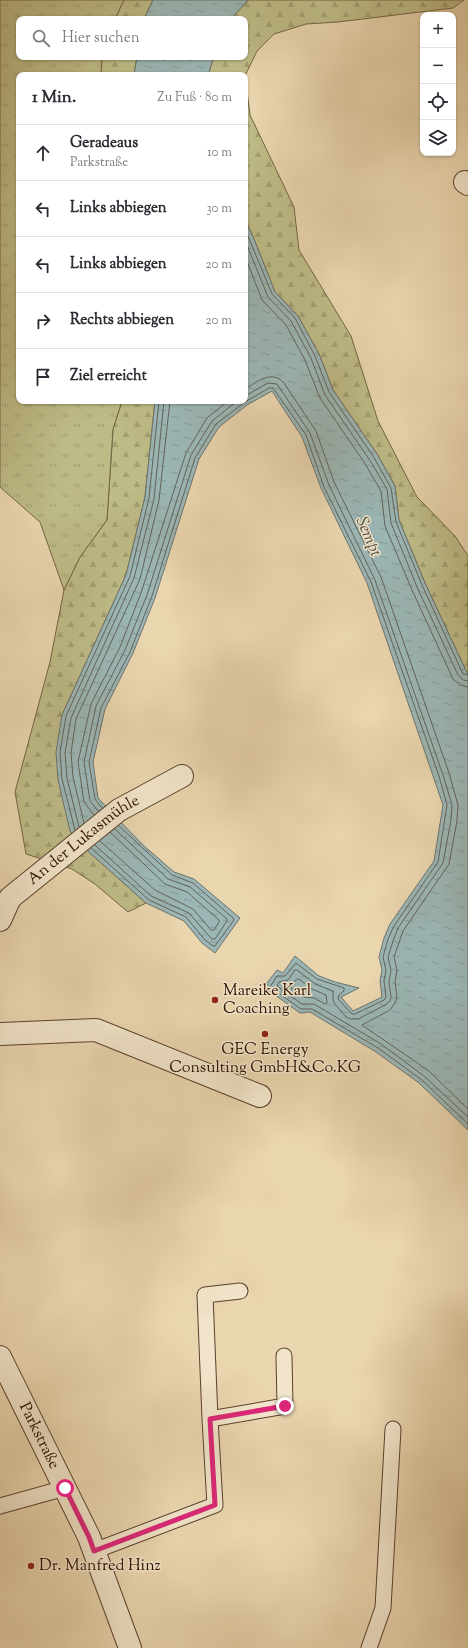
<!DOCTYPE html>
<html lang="de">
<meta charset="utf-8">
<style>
body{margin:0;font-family:"Sorts Mill Goudy",serif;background:#f2f2f3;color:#2b2b33}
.controls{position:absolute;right:12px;top:12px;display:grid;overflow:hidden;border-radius:8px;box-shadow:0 1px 3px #0004}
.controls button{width:36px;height:36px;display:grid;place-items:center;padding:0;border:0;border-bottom:1px solid #e1e1e2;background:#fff;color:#2b2b33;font:20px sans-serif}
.stop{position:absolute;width:12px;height:12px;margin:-9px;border:3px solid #db2777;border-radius:50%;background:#fff}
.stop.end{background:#db2777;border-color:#fff;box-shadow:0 1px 4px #0008}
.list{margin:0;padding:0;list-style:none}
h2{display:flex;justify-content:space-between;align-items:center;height:52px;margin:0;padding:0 16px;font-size:17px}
h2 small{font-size:13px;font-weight:400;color:#7c7c81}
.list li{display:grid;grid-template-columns:26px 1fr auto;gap:12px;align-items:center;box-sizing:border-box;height:56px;padding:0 16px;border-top:1px solid #e1e1e2}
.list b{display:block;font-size:15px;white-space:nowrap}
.list p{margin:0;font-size:13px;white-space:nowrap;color:#7c7c81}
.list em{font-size:13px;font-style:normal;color:#7c7c81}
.icon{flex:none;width:22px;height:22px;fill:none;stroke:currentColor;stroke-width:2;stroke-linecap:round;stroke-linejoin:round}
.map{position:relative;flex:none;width:468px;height:1648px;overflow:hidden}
.search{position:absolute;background:#fff;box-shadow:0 1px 3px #0004;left:16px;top:16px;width:232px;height:44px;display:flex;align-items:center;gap:10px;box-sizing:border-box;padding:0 14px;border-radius:8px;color:#7c7c81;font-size:15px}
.panel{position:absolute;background:#fff;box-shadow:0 1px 3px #0004;left:16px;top:72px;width:232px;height:332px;border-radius:8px}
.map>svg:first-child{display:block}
</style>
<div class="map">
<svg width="468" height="1648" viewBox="0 0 468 1648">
<defs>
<pattern id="forest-firs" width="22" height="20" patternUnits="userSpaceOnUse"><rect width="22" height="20" fill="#bdbb86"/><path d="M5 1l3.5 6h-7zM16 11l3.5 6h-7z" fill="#a3a072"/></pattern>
<pattern id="park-tufts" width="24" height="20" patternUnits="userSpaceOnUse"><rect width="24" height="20" fill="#bdbb86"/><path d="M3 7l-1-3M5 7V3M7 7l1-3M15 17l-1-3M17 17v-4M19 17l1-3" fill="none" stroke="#a3a072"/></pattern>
<pattern id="water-ripples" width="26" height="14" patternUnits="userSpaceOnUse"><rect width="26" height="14" fill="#9bb6b5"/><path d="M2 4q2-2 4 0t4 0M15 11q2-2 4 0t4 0" fill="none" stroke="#869b9a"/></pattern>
</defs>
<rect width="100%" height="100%" fill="#e9d5ae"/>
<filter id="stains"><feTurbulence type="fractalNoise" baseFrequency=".005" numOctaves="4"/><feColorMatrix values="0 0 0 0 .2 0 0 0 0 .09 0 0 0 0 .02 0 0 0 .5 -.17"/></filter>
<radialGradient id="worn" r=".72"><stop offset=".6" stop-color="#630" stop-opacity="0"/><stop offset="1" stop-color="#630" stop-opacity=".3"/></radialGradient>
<path fill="url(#forest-firs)" stroke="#746443" d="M124,0H153L144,19H115Z
M248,0H464L453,8L338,22L306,24L274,34L257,51L245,76L250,115L294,207L299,250L351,336L378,421L417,497L455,536L468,556V675L425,583L399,520L395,486L377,454L333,390L319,354L298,316L275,292L252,234L245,221V75H209L210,68L214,57H245V19H231Z
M102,57H137L134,75H101Z
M122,401H155L145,497L126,575L62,715L70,831L90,853L146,903L128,912L95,884L72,869L26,854L15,792L50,662L64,590L80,557L107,520L113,429Z"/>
<path fill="url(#park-tufts)" stroke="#746443" d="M0,0H124L115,19H19V57H102L101,75H19V401H122L113,429L107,520L80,557L64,590L40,522L0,487Z"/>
<path fill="url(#water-ripples)" stroke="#6e736d" d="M153,0H248L231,19H144Z
M137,57H214L210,68L209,75H134Z
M245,221L252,234L275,292L298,316L319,354L333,390L377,454L395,486L399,520L425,583L468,675V1130L419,1083L376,1052L310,1012L300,1013L264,987L277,970L283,973L295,956L319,976L335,982L359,988L341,997L353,1011L382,997L380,981L382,970L379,957L384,938L390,924L434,861L443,805L367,583L321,488L302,437L272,391L247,405L219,427L199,459L155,598L133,653L105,709L93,762L98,798L110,811L143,845L174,872L194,879L240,918L215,953L202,943L184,921L146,903L90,853L70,831L58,780L56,752L62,715L126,575L145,497L155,401H245Z"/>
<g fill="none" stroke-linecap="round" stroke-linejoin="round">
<path stroke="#62625a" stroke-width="1" d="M245,229L272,294L295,318L315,356L329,392L373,456L391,488L396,522L422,585L463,674L468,675
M245,240L268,297L291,321L311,358L325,395L369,459L387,489L391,523L417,587L458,675L463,680L468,681
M245,256L262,300L286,325L305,360L320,398L364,462L381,491L385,526L412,590L453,679L460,685L468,687
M245,389C257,382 272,369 284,383L316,431L334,482L381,577L449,773L458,805L457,821L449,864L403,931L394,957L397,970L395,982L397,997L395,1003L390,1010L362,1025L429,1071L468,1109
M245,396L268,383L277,384L310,433L329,485L375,580L443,775L452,805L451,820L443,863L398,928L393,941L388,957L391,970L389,982L391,997L390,1001L385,1005L358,1019H351L346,1017L334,1003L333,998V991L315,984L297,970H295L288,980L279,982L277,986L302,1004H314L381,1044L424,1076L468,1117
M102,808L95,799L89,762L101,708L130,652L152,596L195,458L216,424L245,402L269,388H273L306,435L324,487L371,582L439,776L447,805L438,862L394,926L388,939L383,957L386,970L384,981L386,997L384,1000L355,1014H352L338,999L339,995L344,991V988L317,979L296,963L285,976H277L270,987L301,1009H312L378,1048L422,1080L468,1124
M98,811L90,801L84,762L96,706L125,650L147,595L191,455L212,421L237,401
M94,815L84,802L78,762L91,704L120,647L141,593L186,453L207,418L228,401
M84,823L73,777L71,753L76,719L140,579L159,500L170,401
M79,827L67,778L65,753L71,718L134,578L154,499L164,401
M75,830L62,779L60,752L66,716L130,576L149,498L159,401
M100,841L155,890L193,909L211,930H214L219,922V920L187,892L165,884L110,832
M95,845L151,896L189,913L209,936L212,939H215L227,921V919L190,887L168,879L115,829
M91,848L149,900L186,917L205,940L213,946H215L234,920L233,918L193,883L172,875L119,826
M297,979H299L312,989L326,995L327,1003L325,1004L314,998L304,997L291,988V986Z"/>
<g stroke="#5a402c" stroke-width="17">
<path id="lane" d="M210,1419L205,1295L240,1291
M0,1506L65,1488
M94,1551L215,1505L210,1419L285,1406L284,1356
M369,1648L383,1608L393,1429"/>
</g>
<g stroke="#5a402c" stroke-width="24">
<g id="street">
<path d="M465,182L468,184"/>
<path id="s1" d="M0,920L10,898L119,810L182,776"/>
<path d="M0,1034L96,1030L260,1096"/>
<path id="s2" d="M0,1357L89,1537L130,1648"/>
</g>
</g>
<use href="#lane" stroke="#f1e4ca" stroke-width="15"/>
<use href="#street" stroke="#f1e4ca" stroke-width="22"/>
</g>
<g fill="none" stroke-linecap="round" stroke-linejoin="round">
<path stroke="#db2777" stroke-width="5" d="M65,1488L89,1537L94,1551L215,1505L210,1419L285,1406"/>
</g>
<g fill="#8f2418" stroke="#f1e4ca" stroke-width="1.5">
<circle cx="215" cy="1000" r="4"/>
<circle cx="265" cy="1034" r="4"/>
<circle cx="31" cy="1566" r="4"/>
</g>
<g text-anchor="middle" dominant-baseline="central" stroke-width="3" stroke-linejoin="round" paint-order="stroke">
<g font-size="16" fill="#2a0e00" stroke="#f1e4ca">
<text stroke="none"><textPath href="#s1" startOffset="118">An der Lukasmühle</textPath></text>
<text stroke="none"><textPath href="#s2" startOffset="88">Parkstraße</textPath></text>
</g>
<g font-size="16" fill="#2a0e00" stroke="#f1e4ca" text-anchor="start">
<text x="223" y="991">Mareike Karl<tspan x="223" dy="18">Coaching</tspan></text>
<text x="265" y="1050" text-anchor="middle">GEC Energy<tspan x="265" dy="18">Consulting GmbH&amp;Co.KG</tspan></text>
<text x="39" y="1566">Dr. Manfred Hinz</text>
</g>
<g font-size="17" font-style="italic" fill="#52493f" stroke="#f1e4ca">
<text transform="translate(368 537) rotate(67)">Sempt</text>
</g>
</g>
<rect width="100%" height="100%" filter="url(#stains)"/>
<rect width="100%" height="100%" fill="url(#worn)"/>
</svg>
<div class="controls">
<button>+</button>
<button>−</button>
<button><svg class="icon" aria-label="locate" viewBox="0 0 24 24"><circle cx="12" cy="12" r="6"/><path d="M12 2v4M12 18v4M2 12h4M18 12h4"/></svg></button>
<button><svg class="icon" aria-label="layers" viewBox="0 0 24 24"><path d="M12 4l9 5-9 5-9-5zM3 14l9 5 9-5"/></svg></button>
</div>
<div class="stop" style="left:65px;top:1488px"></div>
<div class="stop end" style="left:285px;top:1406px"></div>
<div class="search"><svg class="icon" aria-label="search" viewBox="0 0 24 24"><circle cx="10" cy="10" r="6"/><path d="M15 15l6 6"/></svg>Hier suchen</div>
<section class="panel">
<h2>1 Min.<small>Zu Fuß · 80 m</small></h2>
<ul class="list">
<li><svg class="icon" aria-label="ahead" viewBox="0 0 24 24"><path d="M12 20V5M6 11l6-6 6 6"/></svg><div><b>Geradeaus</b><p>Parkstraße</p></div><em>10 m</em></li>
<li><svg class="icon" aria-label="left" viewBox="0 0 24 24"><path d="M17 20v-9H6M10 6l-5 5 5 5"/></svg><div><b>Links abbiegen</b></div><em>30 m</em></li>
<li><svg class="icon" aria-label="left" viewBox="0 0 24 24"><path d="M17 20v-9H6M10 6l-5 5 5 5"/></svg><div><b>Links abbiegen</b></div><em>20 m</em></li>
<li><svg class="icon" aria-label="right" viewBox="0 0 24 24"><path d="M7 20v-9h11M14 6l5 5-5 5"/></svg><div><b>Rechts abbiegen</b></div><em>20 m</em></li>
<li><svg class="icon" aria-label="arrive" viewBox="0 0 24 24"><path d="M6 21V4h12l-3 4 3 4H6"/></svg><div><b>Ziel erreicht</b></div></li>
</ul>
</section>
</div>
